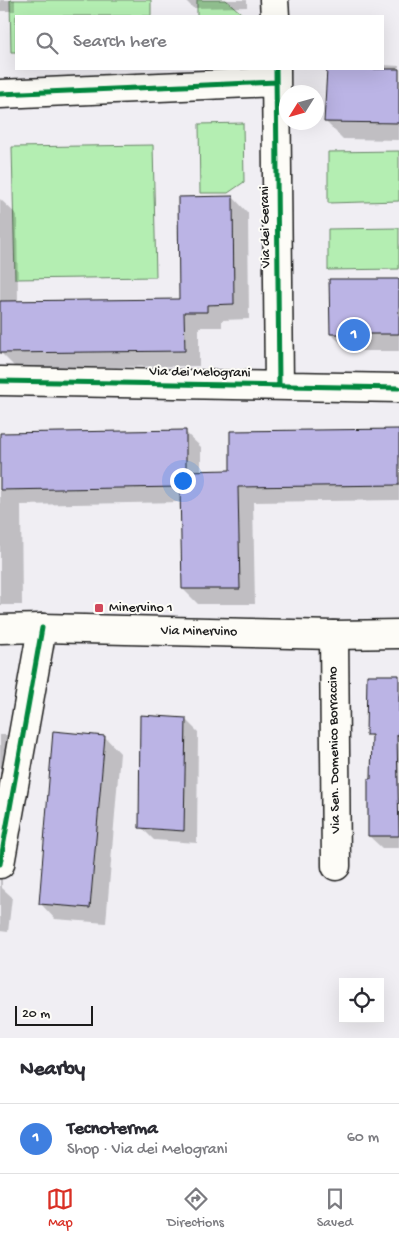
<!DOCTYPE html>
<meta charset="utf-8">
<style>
body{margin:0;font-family:"Gochi Hand",sans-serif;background:#f7f7f7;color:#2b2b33}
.controls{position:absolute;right:15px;bottom:15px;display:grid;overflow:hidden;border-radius:0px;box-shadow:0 5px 20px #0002}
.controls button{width:45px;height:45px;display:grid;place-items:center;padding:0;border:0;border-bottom:1px solid #e1e1e2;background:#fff;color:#2b2b33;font:25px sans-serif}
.compass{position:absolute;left:279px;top:85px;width:45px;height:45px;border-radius:50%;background:#fff;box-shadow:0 5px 20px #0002;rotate:233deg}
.scale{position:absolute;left:15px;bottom:12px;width:78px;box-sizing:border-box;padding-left:5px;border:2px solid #1c1c1c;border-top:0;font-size:14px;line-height:18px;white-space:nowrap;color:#1c1c1c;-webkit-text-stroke:4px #fdfcf7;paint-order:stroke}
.you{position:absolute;left:182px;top:480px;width:18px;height:18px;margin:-12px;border:4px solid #fff;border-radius:50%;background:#1a73e8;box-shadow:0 0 0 8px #1a73e833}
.badge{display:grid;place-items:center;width:32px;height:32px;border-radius:50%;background:#d93025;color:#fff;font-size:16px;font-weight:700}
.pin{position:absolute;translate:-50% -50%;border:2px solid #fff;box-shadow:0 1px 5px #0006}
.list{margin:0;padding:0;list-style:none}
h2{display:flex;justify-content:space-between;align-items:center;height:65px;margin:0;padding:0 20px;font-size:21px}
h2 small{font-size:16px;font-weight:400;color:#7c7c81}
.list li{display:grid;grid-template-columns:32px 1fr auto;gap:15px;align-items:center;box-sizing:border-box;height:70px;padding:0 20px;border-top:1px solid #e1e1e2}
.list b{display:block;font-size:19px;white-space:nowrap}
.list p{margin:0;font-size:16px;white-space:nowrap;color:#7c7c81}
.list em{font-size:16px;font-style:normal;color:#7c7c81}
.icon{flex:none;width:28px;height:28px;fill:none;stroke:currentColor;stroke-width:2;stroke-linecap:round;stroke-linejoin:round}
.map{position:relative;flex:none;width:399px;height:1038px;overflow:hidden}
.search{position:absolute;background:#fff;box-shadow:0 5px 20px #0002;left:15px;right:15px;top:15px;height:55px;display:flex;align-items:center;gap:12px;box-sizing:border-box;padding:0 18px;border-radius:0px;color:#7c7c81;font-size:19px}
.sheet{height:135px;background:#fff}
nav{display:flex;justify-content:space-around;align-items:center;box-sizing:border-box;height:70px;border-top:1px solid #e1e1e2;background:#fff;font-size:14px;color:#7c7c81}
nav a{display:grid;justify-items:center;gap:2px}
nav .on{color:#d93025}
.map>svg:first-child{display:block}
</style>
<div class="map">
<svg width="399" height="1038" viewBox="0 0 399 1038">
<rect width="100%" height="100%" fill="#f0eef3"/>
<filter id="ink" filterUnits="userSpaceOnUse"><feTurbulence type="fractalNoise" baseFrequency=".02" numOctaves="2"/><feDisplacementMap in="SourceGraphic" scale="10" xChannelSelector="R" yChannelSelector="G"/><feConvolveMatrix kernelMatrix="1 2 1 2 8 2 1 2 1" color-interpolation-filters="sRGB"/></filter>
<g filter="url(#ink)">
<path fill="#b4eeb2" stroke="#688567" d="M10,0H151V16H16V52H11Z
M197,0H226L241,13L242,16H197Z
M243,123L244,182L228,193H200L199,124Z
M153,145L156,277L15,279L12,147Z
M399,151V201L328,203V152Z
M399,228V269L328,270V229Z"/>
<path fill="#0003" d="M0,0H15V11H0Z
M185,0H247V7L193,8Z
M383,65L399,66V140L343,139L326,122L328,69H383Z
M233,197L248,213L249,319L222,320V327H199V366L16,368L0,352V199L17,215L18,302L180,300Z
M399,281V351H349L331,334Z
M399,430V500L253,502L255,604H198L183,589L182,502L21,505L22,605H0V473L185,432L201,447V472H231Z
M399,676V848H382L369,836L373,739L368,734Z
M185,719L198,732L197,843L154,840L141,827Z
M0,735H7L24,753L2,879V888L12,897L8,932L0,931Z
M105,737L120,753L106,923L55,919L40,903Z"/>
<path fill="#bbb4e5" stroke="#1c1c1c" d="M327,69H399V123L324,122Z
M233,196L234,304L207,305V312H184L185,351L0,353V301L179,299L178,197Z
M329,279H399V334H330Z
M399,429V485L238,487L240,589H182L180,487L0,490V433L186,430V471L230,470V431Z
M367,675H399V735H397L399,836H368V779H371L372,735H366Z
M140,715L186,718L184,831L139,828Z
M53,731L105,736L90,908L39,904Z"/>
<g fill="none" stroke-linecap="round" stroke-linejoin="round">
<g stroke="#1c1c1c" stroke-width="31">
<path id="minor" d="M274,0L275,16
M276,69L279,386
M0,94L276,82
M0,381L399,388
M334,635L336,866
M0,864L42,628"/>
</g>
<g stroke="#1c1c1c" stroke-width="31">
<path id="major" d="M0,629L42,628L334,635L399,634"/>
</g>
<use href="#minor" stroke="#fdfcf7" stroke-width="28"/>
<use href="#major" stroke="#fdfcf7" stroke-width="28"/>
<g stroke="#fdfcf7" stroke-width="8">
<path id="cycleway" d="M276,69L279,386
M0,94L276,82
M0,381L399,388
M0,864L42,628"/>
</g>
<use href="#cycleway" stroke="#00873e" stroke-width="5"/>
</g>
</g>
<rect fill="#d1495b" stroke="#fdfcf7" stroke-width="2" x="94" y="603" width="10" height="10" rx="2.5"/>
<g text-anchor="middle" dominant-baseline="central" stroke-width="4" stroke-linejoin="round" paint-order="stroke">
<g font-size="14" fill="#1c1c1c" stroke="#fdfcf7">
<text transform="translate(266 227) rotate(-91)">Via dei Gerani</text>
<text transform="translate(200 373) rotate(1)">Via dei Melograni</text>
<text transform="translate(199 632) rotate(1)">Via Minervino</text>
<text transform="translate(335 750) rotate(-91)">Via Sen. Domenico Borraccino</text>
</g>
<g font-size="14" fill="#1c1c1c" stroke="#fdfcf7" text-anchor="start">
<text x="109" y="608">Minervino 1</text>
</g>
</g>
</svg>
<div class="controls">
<button><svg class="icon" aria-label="locate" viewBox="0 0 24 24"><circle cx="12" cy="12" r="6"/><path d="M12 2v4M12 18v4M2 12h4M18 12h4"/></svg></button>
</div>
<svg class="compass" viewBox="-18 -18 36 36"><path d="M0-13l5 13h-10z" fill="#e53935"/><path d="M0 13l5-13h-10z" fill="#7c7c81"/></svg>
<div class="scale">20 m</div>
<div class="you"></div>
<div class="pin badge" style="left:354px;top:335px;background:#3f7fe0">1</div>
<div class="search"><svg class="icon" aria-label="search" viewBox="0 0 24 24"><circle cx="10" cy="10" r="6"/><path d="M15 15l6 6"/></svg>Search here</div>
</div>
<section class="sheet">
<h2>Nearby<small></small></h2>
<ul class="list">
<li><span class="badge" style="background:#3f7fe0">1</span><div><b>Tecnoterma</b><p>Shop · Via dei Melograni</p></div><em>60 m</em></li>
</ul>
</section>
<nav>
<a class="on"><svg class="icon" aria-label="map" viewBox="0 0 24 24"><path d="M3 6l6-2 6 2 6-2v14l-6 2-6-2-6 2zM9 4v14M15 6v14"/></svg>Map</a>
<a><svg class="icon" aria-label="directions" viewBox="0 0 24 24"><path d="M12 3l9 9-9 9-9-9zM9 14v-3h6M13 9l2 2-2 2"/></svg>Directions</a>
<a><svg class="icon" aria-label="saved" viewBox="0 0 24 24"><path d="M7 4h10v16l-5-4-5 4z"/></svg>Saved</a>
</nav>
